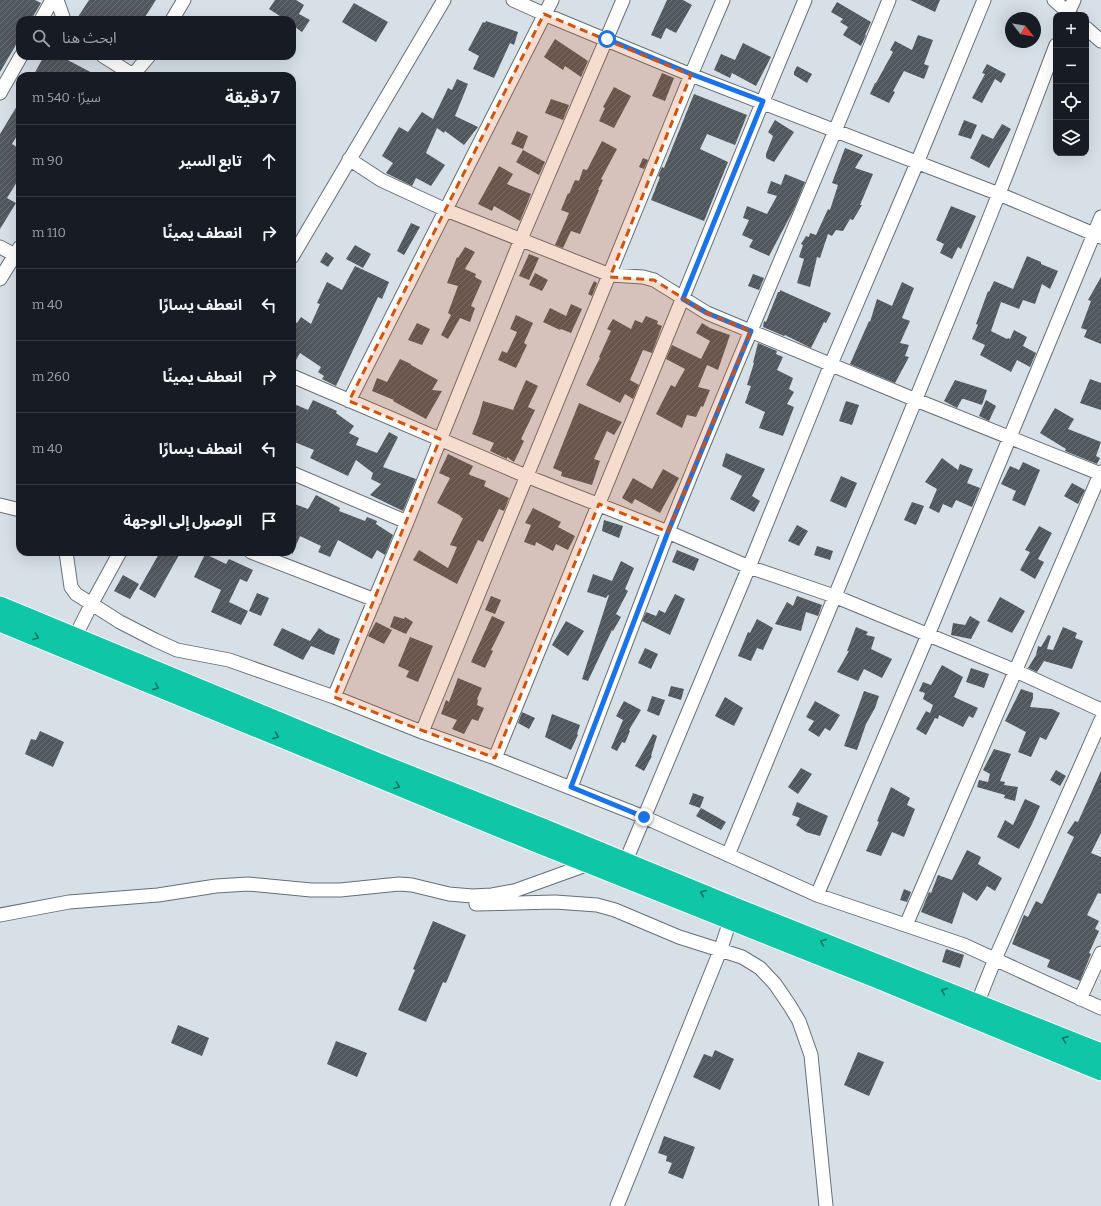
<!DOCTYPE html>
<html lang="ar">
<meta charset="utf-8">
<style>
body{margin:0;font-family:Bitter,"Noto Sans Arabic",serif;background:#242831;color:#f1f3f6;direction:rtl}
.controls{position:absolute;right:12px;top:12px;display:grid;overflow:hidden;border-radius:8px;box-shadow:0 4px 16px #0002}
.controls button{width:36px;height:36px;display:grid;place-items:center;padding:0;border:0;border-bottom:1px solid #363941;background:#171b24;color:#f1f3f6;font:20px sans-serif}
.compass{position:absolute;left:1005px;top:12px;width:36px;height:36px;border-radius:50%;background:#171b24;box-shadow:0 4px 16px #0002;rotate:121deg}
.stop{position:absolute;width:12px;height:12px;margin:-9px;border:3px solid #1a73e8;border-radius:50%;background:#fff}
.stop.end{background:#1a73e8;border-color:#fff;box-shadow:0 1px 4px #0008}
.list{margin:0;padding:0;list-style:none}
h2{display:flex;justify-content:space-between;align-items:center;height:52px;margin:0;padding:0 16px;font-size:17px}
h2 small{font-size:13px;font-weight:400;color:#9ea1a6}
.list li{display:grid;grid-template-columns:26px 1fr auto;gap:12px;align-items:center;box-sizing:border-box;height:72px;padding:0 16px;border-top:1px solid #363941}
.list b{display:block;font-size:15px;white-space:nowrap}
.list em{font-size:13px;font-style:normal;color:#9ea1a6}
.icon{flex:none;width:22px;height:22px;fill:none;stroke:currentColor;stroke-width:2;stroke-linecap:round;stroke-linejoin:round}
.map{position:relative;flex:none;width:1101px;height:1206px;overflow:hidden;direction:ltr}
.search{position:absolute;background:#171b24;box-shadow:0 4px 16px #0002;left:16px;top:16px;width:280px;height:44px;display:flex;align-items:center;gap:10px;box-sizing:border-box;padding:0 14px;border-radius:12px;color:#9ea1a6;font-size:15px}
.panel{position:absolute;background:#171b24;box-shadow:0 4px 16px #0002;left:16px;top:72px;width:280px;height:484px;border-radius:12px;direction:rtl}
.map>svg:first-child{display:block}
</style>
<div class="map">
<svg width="1101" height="1206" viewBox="0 0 1101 1206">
<defs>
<pattern id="building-hatch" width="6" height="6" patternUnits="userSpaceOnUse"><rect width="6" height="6" fill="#50575d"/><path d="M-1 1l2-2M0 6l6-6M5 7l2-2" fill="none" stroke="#6a6f74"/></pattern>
</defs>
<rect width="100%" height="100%" fill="#d7dfe7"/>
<path fill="url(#building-hatch)" d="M0,0H35L41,3L31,20H20V38L0,72Z
M89,0H156L143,20H76Z
M275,0H296L304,5L299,14L310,20L302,32L292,25V20H286L269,9Z
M667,0H683L692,5L676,33L666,28L661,39L651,35Z
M910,0H940L935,12Z
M837,2L871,22L865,35H866L861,46L843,35L848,27L840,22L843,19L831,12Z
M354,3L388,22L376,42L342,22Z
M486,21L518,32L514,45L510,43L494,78L473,69L479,56L468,50L483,22L485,23Z
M918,35L933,40L924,64L929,66L924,79L904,71L893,91L895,92L889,103L870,94L875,83H876L893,52L890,50L895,41L912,50Z
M555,39L588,61L581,77L565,66L563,70L544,57Z
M743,43L771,57L756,86L732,73L730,78L714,70L721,54L735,60Z
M44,56H60L98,76H33Z
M987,64L1006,74L1001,83L995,79L982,103L972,98L985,74L982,73Z
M797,66L812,74L807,83L794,75V72Z
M662,73L674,78L665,101L652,96Z
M457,79L468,84L455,116L478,127L464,145L445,131L444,133L437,128L426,153L445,165L431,186L416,178L412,186L386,173L393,163L382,156L399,127L408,132L422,112L433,119L448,88L452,90Z
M614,87L631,96L614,128L599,121L605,108L603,107Z
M694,94L747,115L735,145L707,134L700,149L728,162L704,221L651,200L660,177L658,176L662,167L664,168Z
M551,99L569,105L563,120L545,113Z
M20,101V131L12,144L20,149V177L7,198L16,203L0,229V134Z
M775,120L794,132L774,162L766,158V154L773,136L768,132Z
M964,120L977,125L971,139L958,135Z
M1002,124L1011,129L989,168L970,158L982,134L993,139Z
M517,131L528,136L523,149L511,144Z
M602,141L617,149L601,179L603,180L598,190H599L580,234L571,231L563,248L555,245L569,213L561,210L568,193L569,194L575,180L579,181L583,169L587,170Z
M845,148L863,155L855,168L873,174L860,205H862L853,220L850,219L843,231L836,230L832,236L828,234L820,258L817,257L810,287L797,283L804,259L799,257L803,245L801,244L806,236L809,237L810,233L816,235L828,209L830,210L838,185L832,183Z
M523,150L545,162L539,175L516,162Z
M643,158L648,160L644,169L639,167Z
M499,166L513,174L507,184L531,194L520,221L494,206L492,211L478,204Z
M785,174L805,182L794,209L769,256L749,247L753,240L742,235L749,220L743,218L747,206L767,214L777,196L767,193L771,181L781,185Z
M951,206L976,216L961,249L958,247L952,259L940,253L944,244L936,240Z
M411,223L420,227L404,255L397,251Z
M355,245L371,254L363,268L346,259Z
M465,247L475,252L465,269L476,274L475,277L482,281L471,306L475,308L470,322L460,318L448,339L441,335L451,315L448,313L458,286L447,283L457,257L458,258Z
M326,252L334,258L328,267L320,262Z
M529,254L539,258L529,280L519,276Z
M1027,256L1041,262V264L1058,271L1050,289L1042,284L1035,304L1023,300L1019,309L1001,302L991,331L1007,339L1008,338L1010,339L1014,330L1027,337L1023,346L1036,353L1030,367L1017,360L1011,372L980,355L985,345L972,339L978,325L976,324L988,291L989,292L994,281L1013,289Z
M355,266L389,282L382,299L378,297L336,386L322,379L324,376L318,372L321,367L300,353L292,367V320L297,323L301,317L311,324L320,304L317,303L327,282L342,290Z
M535,273L548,280L542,291L529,285Z
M753,274L764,278L759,290L748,286Z
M1101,277V344L1084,337L1087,330L1081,328L1091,301L1088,300Z
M594,281L597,283L592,296L588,294Z
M902,282L914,288L902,318L910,321L900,343L909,345L905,356L909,357L895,383L850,364L869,321L870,322L877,299L892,306Z
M780,290L831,313L826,323L824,322L811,348L785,335L784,336L763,327L764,321L766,322L778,292H780Z
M571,304L582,309L571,333L561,329L560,330L543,322L550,308L566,316Z
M516,315L533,323L524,343L527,345L516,368L498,360L502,351L507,353L517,332L510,329Z
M646,316L658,321L657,324L662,326L652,353L643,350L630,380L639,385L633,399L625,394L620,403L586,385L600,358L599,357L611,331L607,329L613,319L631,329L635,320L642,323Z
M417,323L430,329L422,345L408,340Z
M702,323L710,328L730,335L718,370L707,365L698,387L710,390L703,407L701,406L696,417L687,415L682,428L656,414L671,385L675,387L685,369L666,359L672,345L701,359L710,341L696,333Z
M758,343L777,351L776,354L783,357L777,370L793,378L789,389L794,392L787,404L794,407L783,436L759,428L765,412L745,403L751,386L747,385L754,363H753Z
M400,359L411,364V365L438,380L432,390L442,391L426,419L393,401L394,400L372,391L377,378L387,382Z
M1090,379L1101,383V410L1080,403Z
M526,380L538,386L528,407L535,410L521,439L524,441L514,462L507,457V459L490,451L494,443L472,434L479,416L483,401L513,410Z
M955,380L987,390L982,405L964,399H962L957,408L944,401Z
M313,400L337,411L336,413L354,426L349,433L359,438L356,445L377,453L389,432L398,437L383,467L416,479L403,511L370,495L381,484L371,479L373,473L356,460L348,476L310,458L314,450L292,441V403L308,410Z
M986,400L996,406L989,421L979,416Z
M846,401L859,405L852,425L839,421Z
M579,403L622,422L614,435L607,431L594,459L600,461L592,485L561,476L562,472L553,468Z
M1055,408L1074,419L1068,429L1101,442L1096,456L1100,458L1097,464L1065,451L1066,449L1040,433Z
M726,453L765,469L752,496L760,501L754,512L730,499L742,476L722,466Z
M448,454L473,466L469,474L470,475L486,481L484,486L509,498L504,511L499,509L483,542L478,540L457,584L413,560L419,550L448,568L457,547L450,545L463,518L460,517L461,516L437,503L450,478L439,473Z
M942,458L958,470L960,464L973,469L967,483L980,488L972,507L956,500L952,508L943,504L939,513L929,508L937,489L925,482Z
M1023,462L1040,470L1025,506L1012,500L1016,491L1001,484L1010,466L1019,470Z
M663,469L679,478L660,513L635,499L632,504L622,498L633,478L652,489Z
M841,476L857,483L846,508L830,501Z
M1072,483L1085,490L1078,504L1064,496Z
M316,495L340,508L339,511L365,521L367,517L377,521L376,524L393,535L385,555L377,550L372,559L338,540L330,557L318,552L321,546L300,536L292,555V503L308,509Z
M912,502L924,506L916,525L904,520Z
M533,508L561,522L558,527L575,536L568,550L556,544L553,551L536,542L535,546L524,542L531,525L525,523Z
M604,520L623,526L619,538L602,531Z
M797,525L808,531L799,546L788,541Z
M1039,526L1052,533L1038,559L1044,562L1035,579L1020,570L1030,552L1025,550Z
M817,546L833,551L830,560L814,555Z
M677,550L699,559L694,571L672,562Z
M160,552H172L179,555L155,598L139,589Z
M205,554L226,564L229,559L253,570L247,582L240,579L229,602L248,611L241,625L211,612L221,590L194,577Z
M621,561L634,568L625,589L628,591L616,614L621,617L613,631L612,630L588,681L582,679L609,595H608L606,598L587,592L593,574L612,581Z
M123,575L139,584L130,599L114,591Z
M257,593L269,598L261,616L249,611Z
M675,594L685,599L670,635L642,621L646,612L656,616L659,610L665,613Z
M491,596L501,600L495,614L485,610Z
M797,596L822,605L818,616L806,612L801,631L775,624L787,602L793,606Z
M1000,597L1025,611L1012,633L987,621Z
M394,616L404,619L405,617L413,622L406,634L390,627Z
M492,616L505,622L491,650L493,651L485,668L471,662Z
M970,616L980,622L971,639L951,635L953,623L965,625Z
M757,619L773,628L763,650L757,648L751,661L738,656L748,632L750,633Z
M566,621L584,631L568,656L552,645Z
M376,622L392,630L384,644L368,636Z
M856,627L868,632L866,635L875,637L871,649L892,659L882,678L864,669L858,681L837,672L849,651H847Z
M1063,627L1077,633L1075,638L1083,641L1072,669L1044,661L1037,672L1028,668L1036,655L1038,646L1041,647L1048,635L1051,636L1047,649L1053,650Z
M282,628L310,641L319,628L326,633L340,639L334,655L311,646L303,660L273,645Z
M410,637L433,646L418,682L406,677L409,671L398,666Z
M645,648L658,654L651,669L638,663Z
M942,665L963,677L954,697L978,708L973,718L969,716L963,727L939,715L938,719L935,718L926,735L916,729L926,711L930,713L933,705L923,699L925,693L919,691L923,682L931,685Z
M971,668L989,674L984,688L966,682Z
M458,678L482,688L477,699L478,700L477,705L484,708L478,721L472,719L464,734L452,729L457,720L441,714L446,700L449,702Z
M671,686L684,689L681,700L668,696Z
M1021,689L1033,693V698L1030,707L1052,709L1060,713L1046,740L1040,737L1031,757L1018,752L1026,732L1005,721Z
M864,691L879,696L875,708L866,724L857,750L844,746Z
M652,696L665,700L659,716L647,711Z
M725,697L743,708L734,726L715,716Z
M624,701L641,710L629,730L630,731L625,743L622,742L617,751L611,748L623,720L616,716Z
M815,701L840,715L830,731L825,728L819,737L808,730L814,721L806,717Z
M522,712L535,718L529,729L518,723Z
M552,714L580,725L577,734L578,735L571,750L545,737Z
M40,731L64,742L53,767L25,754L31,739L36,740Z
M653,734L657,736L651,756H652L644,771L635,766Z
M994,749L1011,754L1000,781L1005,782L1004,785L1018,787L1015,801L1004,798L1005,795L977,787L979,780L988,782L990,774L983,770Z
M801,768L812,774L798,794L788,787Z
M1056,770L1066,776L1060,786L1050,780Z
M1101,771V833L1091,853L1101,857V894L1098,893L1087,915L1099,921L1095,929L1099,931L1089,953L1091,954L1080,981L1047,967L1050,960L1012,944L1024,915L1028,917L1036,901L1042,904L1074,837L1067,833L1075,821L1078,822Z
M891,787L910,798L907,805L915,809L904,837L892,832L881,856L866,851L879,822L877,821Z
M693,793L704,797L700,808L689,804Z
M1025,799L1040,806L1032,824L1019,849L997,837L1005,820L1013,825Z
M797,802L828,816L820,836L806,832L796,825L800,818L792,815Z
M701,808L726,822L721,830L696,816Z
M967,850L981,857L978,864L1002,878L995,891L987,886L977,901L963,892L952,924L921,912L929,892L931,893L938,875L952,880Z
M904,889L911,892L907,902L900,900Z
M433,921L466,935L446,983L443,982L426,1022L398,1010L415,970L413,969Z
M946,949L964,955L960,968L942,962Z
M178,1025L209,1038L202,1056L171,1043Z
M336,1041L367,1053L357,1077L327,1064Z
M715,1050L734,1059L720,1090L693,1077L704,1054L712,1057Z
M858,1052L884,1062L869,1096L844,1085Z
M664,1136L695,1147L683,1179L668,1173L672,1163L666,1161L667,1156L658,1153Z"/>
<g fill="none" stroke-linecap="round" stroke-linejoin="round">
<g stroke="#676f75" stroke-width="15">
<path id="minor" d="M57,0L64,20
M513,0L544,14L691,75L999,194L1101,237
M1054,0L1071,15
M1067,15L1074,0
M41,20L52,0
M172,20L184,0
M1086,28L1101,41
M103,56L133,75
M132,76L149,56
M0,93L21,56
M349,159L381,180L446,210L610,275L643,277L654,280L707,313L916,400L1101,474
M0,247L15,255
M292,257L444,0
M0,279L20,247
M292,376L526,476L668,532L749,567L834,596L1016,671L1101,710
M349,401L552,0
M292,473L407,522
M0,505L20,510
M66,552L71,587L76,594L120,622L155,640L177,650L229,660L334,697L422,732L495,758L644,817L817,895L964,945L1101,1008
M251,552L375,600
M75,637L91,605L120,552
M334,697L407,522L521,239L623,0
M422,732L691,75L723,0
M495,758L763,101L805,0
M571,787C603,702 635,617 668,532C739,354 817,178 889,0
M728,855C818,636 910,417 998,196C1018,146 1037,95 1056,45
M622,870L749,567L831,364L917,163L984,0
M817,895L928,635L1101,217
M476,904L555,902L597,905L615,910L679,937L742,957L760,968L775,984L790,1006L799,1021L811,1055L826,1206
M0,915L69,902L158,895L216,886L248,884L311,890H340L399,884L412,885L449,894L472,896L492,895L514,891L589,864
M906,925L1101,472
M1080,999L1101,953
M977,1004L995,959L1101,720
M617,1206L720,951L730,921"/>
</g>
<g stroke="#fff" stroke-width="21">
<path id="highway" d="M0,606L379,763L543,828L737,908L1101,1053
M0,622L537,843L878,979L1101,1071"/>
</g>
<use href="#minor" stroke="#fff" stroke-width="13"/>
<use href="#highway" stroke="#0fc7a7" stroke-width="19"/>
</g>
<defs><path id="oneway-chevron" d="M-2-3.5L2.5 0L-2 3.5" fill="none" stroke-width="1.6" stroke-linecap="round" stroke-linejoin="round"/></defs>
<g stroke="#0e7464">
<use href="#oneway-chevron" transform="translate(36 637) rotate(22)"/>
<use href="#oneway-chevron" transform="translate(156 687) rotate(22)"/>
<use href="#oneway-chevron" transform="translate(276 736) rotate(22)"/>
<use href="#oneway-chevron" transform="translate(397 786) rotate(22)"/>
<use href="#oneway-chevron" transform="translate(703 893) rotate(-157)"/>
<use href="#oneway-chevron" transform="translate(823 942) rotate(-158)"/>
<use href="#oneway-chevron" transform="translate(944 991) rotate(-158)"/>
<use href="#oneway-chevron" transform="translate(1065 1039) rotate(-158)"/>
</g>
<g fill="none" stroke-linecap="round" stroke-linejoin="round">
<path stroke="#1a73e8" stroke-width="5" d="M607,39L691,74L763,101L683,299L707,313L751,331L668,532L571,787L644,817"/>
</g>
<path fill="#d2520c" fill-opacity="0.2" stroke="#d2520c" stroke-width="3" stroke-dasharray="8 5" stroke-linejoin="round" d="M544,14L691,75L610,277L654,280L707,313L751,331L668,532L599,504L495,758L334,697L440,439L349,401Z"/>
</svg>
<div class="controls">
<button>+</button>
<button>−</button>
<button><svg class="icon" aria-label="locate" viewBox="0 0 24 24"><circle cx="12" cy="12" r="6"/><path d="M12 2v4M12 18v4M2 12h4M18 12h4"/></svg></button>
<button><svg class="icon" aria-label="layers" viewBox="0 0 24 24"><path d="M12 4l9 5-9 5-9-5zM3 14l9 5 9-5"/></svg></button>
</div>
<svg class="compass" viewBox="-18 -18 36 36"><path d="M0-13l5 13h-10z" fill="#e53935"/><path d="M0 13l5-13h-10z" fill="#9ea1a6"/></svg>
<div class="stop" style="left:607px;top:39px"></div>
<div class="stop end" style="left:644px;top:817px"></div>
<div class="search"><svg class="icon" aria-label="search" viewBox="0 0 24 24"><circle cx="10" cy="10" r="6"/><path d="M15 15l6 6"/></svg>ابحث هنا</div>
<section class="panel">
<h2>7 دقيقة<small>سيرًا · 540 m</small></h2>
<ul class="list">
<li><svg class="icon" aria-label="ahead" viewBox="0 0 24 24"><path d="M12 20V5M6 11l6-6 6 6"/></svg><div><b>تابع السير</b></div><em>90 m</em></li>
<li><svg class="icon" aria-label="right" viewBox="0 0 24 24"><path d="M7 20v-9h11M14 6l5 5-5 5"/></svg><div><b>انعطف يمينًا</b></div><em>110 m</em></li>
<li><svg class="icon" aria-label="left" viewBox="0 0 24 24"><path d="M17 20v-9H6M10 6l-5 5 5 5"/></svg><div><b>انعطف يسارًا</b></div><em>40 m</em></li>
<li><svg class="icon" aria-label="right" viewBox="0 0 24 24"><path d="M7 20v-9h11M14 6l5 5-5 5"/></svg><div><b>انعطف يمينًا</b></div><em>260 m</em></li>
<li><svg class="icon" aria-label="left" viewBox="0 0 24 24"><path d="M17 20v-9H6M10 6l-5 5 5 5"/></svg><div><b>انعطف يسارًا</b></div><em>40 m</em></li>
<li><svg class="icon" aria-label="arrive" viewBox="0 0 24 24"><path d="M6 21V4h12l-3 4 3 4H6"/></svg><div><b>الوصول إلى الوجهة</b></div></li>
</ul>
</section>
</div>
